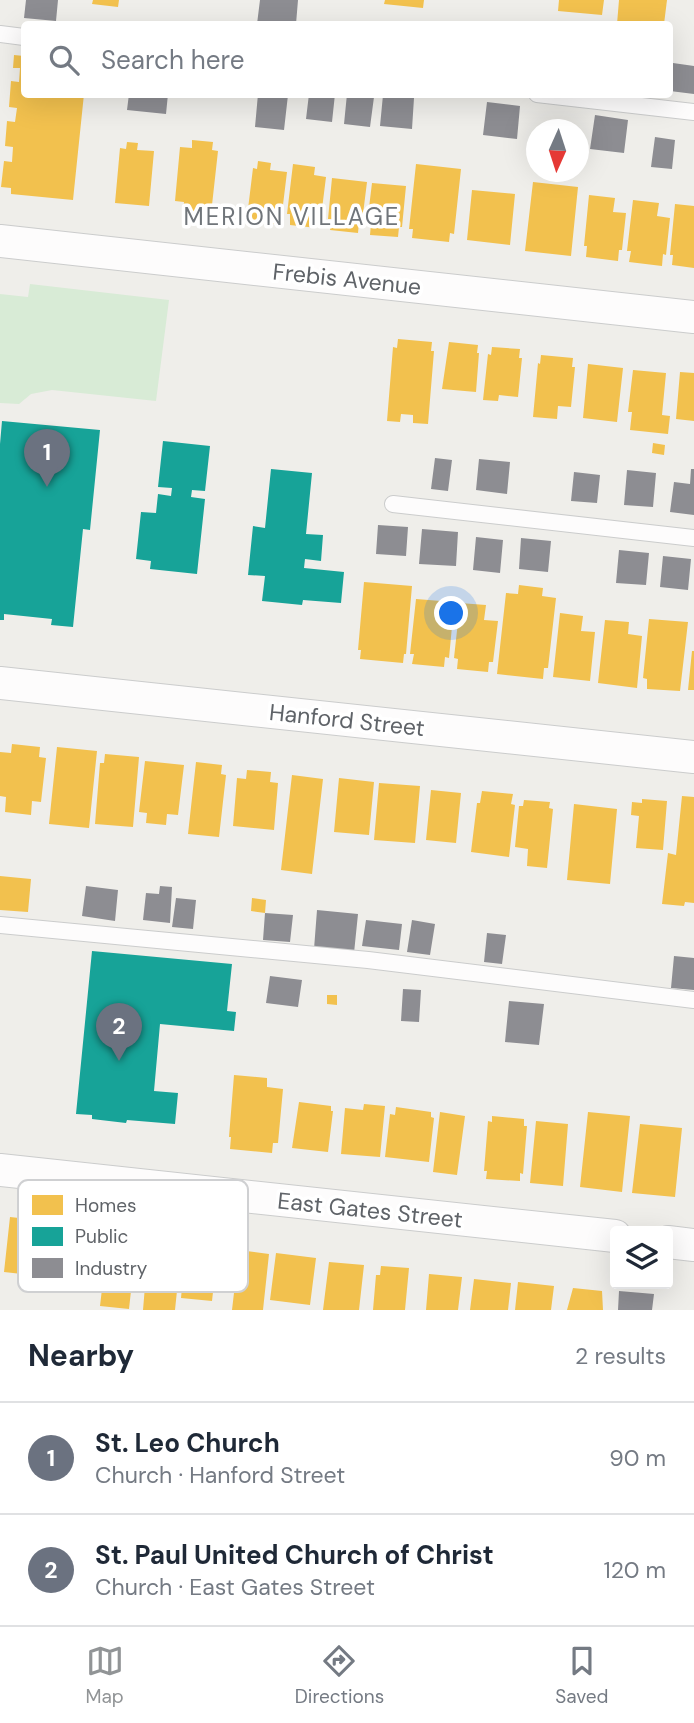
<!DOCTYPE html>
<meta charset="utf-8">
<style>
body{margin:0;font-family:"DM Sans",sans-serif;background:#f2f2f3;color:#1f2937}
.controls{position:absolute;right:21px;bottom:21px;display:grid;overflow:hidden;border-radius:7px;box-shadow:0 7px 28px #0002}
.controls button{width:63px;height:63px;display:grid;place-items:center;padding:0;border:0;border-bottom:2px solid #e0e1e3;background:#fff;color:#1f2937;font:35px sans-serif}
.compass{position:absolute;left:526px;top:119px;width:63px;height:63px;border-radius:50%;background:#fff;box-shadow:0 7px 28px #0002;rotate:183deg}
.you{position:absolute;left:452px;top:614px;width:24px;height:24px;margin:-18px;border:5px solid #fff;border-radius:50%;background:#1a73e8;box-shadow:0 0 0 10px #1a73e833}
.badge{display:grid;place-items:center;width:46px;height:46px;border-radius:50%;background:#919496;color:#fff;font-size:23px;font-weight:700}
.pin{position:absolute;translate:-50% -58px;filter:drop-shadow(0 2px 4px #0008)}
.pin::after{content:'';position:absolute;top:37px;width:24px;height:21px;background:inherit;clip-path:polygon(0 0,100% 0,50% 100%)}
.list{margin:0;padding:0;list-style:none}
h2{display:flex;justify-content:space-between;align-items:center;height:91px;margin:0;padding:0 28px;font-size:30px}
h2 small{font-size:23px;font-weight:400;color:#747a83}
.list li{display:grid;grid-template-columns:46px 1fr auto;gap:21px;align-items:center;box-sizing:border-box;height:112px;padding:0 28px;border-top:2px solid #e0e1e3}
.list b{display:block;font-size:26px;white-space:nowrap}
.list p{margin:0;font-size:23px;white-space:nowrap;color:#747a83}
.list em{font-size:23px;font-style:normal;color:#747a83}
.icon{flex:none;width:38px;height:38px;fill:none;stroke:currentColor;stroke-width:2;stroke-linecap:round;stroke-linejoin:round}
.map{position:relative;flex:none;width:694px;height:1310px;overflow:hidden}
.search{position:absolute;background:#fff;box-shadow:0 7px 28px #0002;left:21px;right:21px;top:21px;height:77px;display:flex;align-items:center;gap:18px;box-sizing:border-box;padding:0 24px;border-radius:7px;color:#747a83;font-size:26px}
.sheet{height:315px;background:#fff}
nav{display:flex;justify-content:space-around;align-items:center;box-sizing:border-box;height:98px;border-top:2px solid #e0e1e3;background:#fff;font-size:19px;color:#747a83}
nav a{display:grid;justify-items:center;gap:4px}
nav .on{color:#919496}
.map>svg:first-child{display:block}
</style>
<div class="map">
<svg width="694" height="1310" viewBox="0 0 694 1310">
<rect width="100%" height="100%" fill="#efeeea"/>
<path fill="#d8ebd6" d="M30,284L169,300L156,401L52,390L31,394L19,404L0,403V294L28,297Z"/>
<path fill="#f2c14e" d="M93,0H119L118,7L92,4Z
M385,0H424L423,8L384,4Z
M559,0H604L602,15L558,11Z
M619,0H667L664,24H617Z
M14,55L24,56V94H84L73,200L11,194V188L1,187L4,161L12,162L13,147L5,146L7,121L15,122L17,108L9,107L11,81L19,82L20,68H13Z
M192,140L213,142L212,150L218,151L212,205L205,204L204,215L183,213L184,202L175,201L180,147L192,148Z
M127,142L138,143L137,150L154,151L149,206L115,203L120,148L126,149Z
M258,161L271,163L270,170L287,172L282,213H279L278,224L250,221L252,210L248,209L253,168L257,169Z
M293,164L315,167L314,175L326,177L321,217H318L317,228L290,225V214H287Z
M416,164L461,169L454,234L450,233L449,242L412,238L413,229H409Z
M332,178L367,182L362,222H359L358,233L330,230L332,219H328Z
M533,182L578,187L571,256L525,251Z
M372,183L406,186L402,227H399L398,237L370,235L371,224H367Z
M472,190L515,194L510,245L467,240Z
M589,195L615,198L613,212L626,213L622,250H619L618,261L586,257L587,246H584Z
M633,200L659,203L657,216L670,218L666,255L663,254L662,266L629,262L631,251H627Z
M675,204L694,206V268L672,265L673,255H670Z
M398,339L432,342L431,351H434L428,424L413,423V415L401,414L400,422L387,421L393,347L397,348Z
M449,342L478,345L477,353H479L476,392L442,389Z
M492,347L520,349L519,358H522L518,397L499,395L498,401L483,400L488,354L491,355Z
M541,355L573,358L572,367H575L571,407L558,406L557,419L533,417L538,363L540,364Z
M588,364L623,368L617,422L583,418Z
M633,370L666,373L662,415L670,416L668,434L630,430L632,412H628Z
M680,372L694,373V421L676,419Z
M653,443L665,445L664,455L652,453Z
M364,582L412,586L406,654H404L403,663L360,659L361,650H358Z
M519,585L543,588L542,596L556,598L548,668H544L543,679L497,674L506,593L518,594Z
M416,599L441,601L440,615L453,616L449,658L445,657L444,667L412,664L414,654H410Z
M460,603L486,605L484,620L498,621L493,662H489L488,672L457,669L458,659L454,658Z
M560,613L583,616L581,631L595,632L590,681L553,677Z
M649,619L688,622L680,691L647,689V679L643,678Z
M605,620L629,622L628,634L642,636L637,688L598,683Z
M692,651H694V690H688Z
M12,744L40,747L39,757L46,758L41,802L32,801L31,815L5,812L6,797L0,796V752L11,753Z
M57,747L97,751L89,828L49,824Z
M105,754L139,757L133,827L95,824L100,763H104Z
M145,761L184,765L178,815L167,814L166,825L146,823L147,813L139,812Z
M196,762L222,765L221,774L226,775L219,837L188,834Z
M247,770L271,772L270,782L278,783L274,830L233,826L237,778L246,779Z
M292,775L323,779L312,874L281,870Z
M339,778L374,782L369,835L334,832Z
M379,783L420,786L415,843L374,840Z
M431,790L461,793L456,843L426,840Z
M482,791L513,794L511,804L515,805L509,857L471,852L477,803H480Z
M682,796L694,797V903L685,902L684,906L662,904L668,853L676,855Z
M642,799L667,801L663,850L636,848L639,816L631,815L632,802L642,803Z
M524,800L550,802L549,808L553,809L547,868L527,866L528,849L515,847L519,806H523Z
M574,804L617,809L610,884L567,880Z
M0,876L31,879L28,912L0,910Z
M252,898L266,900L265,913L251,911Z
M327,995H337V1005L327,1004Z
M234,1075L267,1078V1087L283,1089L278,1143H273L272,1153L230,1149L231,1137H229Z
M299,1102L331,1106V1111H333L328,1152L292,1148Z
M364,1104L385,1106L380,1157L341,1154L345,1108L363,1110Z
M396,1107L431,1112V1117L434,1118L429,1162L385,1157L390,1114L395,1115Z
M440,1112L465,1116L457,1175L433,1172Z
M588,1112L630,1116L622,1192L580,1187Z
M492,1116L524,1119V1126H527L523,1174L520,1173V1181L486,1179L487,1171H484L488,1121L492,1122Z
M536,1121L568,1124L563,1186L530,1183Z
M640,1124L682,1128L675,1197L632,1193Z
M10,1217L46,1221L40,1276L4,1272Z
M102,1224L138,1228L129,1309L100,1306L104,1272L97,1271Z
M146,1229L183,1233L175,1310H143L145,1286H140Z
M186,1245L218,1248L212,1301L181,1298Z
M239,1250L269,1254L263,1310H232Z
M276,1253L316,1258L310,1305L270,1300Z
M329,1262L364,1265L359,1310H323Z
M381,1266L409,1268L405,1310H373L376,1275H380Z
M429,1274L462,1277L458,1310H426Z
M474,1279L511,1283L508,1310H470Z
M518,1282L554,1286L551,1310H515Z
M573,1288L602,1291L603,1310H567Z"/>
<path fill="#17a398" d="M2,421L100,430L90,530L83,529L73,627L51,625L52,619L4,614V620H0V444Z
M163,441L210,446L205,491L192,490L191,497L205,499L197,574L150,569L151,561L136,559L141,512L156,513L158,494L171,496L172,488L158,487Z
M271,469L312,473L306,534L323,535L321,561L305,559L304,568L344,572L341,603L303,600L302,605L262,601L265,576L248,575L253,526L265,528Z
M92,951L232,964L227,1011L236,1012L234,1031L160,1024L154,1091L178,1093L175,1124L127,1120L126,1123L92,1119V1115L76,1114Z"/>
<path fill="#8d8d92" d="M26,0H58L56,21L24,18Z
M260,0H298L296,24H257Z
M673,63L694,66V94L670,91Z
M129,94H168L166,114L127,110Z
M258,94L288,95L284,130L255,127Z
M309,94H335L332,122L306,119Z
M347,94L374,97L370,127L344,124Z
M383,95L414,98L412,129L380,126Z
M487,102L520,106L517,139L483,135Z
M595,115L628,120L624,153L590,149Z
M655,137L675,140L672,169L651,167Z
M435,458L452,460L448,491L431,489Z
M479,459L510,462L507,494L476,490Z
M691,469H694V515L670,512L674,482L690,484Z
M627,470L656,473L653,507L624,505Z
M574,472L600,475L597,503L571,501Z
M378,525L408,527L406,556L376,554Z
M422,529L458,532L456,566L419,564Z
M476,537L503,540L500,573L473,570Z
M521,538L551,541L548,572L519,569Z
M619,550L649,553L646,585L616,583Z
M663,556L691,559L688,590L660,587Z
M86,886L118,890L115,921L82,916Z
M160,886L172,887L170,923L143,920L146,893L159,894Z
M176,898L196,900L193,929L172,927Z
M317,910L358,914L354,953L314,949Z
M265,913L293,915L290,942L263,940Z
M366,920L402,924L399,950L362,946Z
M412,920L435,924L430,955L407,952Z
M487,933L506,935L502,964L484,962Z
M674,956L694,958V990L671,988Z
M270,976L302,980L298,1007L266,1003Z
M403,989L421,990L419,1022L401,1021Z
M509,1001L544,1004L539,1045L505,1042Z
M619,1291L654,1294L652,1310H618Z"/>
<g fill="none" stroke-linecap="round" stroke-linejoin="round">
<g stroke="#cbcccc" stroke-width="18">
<path id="lane" d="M0,34L24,37
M537,94L694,112
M393,504L694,538
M0,925L368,960L694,1000"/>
</g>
<g stroke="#cbcccc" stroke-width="34">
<path id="street" d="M0,241L694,317
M0,683L694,757
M0,1170L615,1236
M668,1242L694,1245"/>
</g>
<use href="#lane" stroke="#fdfcfc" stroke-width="16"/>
<use href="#street" stroke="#fdfcfc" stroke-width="32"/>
</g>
<g text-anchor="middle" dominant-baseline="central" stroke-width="7" stroke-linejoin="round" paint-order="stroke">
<g font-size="23" fill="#5f6368" stroke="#fff">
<text transform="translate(347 279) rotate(6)">Frebis Avenue</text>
<text transform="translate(347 720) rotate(6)">Hanford Street</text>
<text transform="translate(370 1210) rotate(6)">East Gates Street</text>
</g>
<g font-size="24" letter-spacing="2" fill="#70757a" stroke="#fff">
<text x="292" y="216">MERION VILLAGE</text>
</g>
</g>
<rect x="18" y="1180" width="230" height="112" rx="10" fill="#fff" stroke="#cfd0d2" stroke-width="2"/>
<rect x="32" y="1195" width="31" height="20" fill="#f2c14e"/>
<rect x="32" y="1227" width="31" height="19" fill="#17a398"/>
<rect x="32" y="1258" width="31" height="20" fill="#8d8d92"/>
<g font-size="19" fill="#5f6368">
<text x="75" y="1212">Homes</text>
<text x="75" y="1243">Public</text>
<text x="75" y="1275">Industry</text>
</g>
</svg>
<div class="controls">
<button><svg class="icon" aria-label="layers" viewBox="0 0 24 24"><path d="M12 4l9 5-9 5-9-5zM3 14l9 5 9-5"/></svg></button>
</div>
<svg class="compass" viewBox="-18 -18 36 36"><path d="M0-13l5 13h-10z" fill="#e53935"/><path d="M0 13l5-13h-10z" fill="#747a83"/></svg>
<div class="you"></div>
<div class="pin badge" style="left:47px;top:487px;background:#6b7280">1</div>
<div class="pin badge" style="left:119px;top:1061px;background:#6b7280">2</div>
<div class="search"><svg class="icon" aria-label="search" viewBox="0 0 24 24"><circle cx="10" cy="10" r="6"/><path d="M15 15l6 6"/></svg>Search here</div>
</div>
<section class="sheet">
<h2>Nearby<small>2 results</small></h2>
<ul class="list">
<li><span class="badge" style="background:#6b7280">1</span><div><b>St. Leo Church</b><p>Church · Hanford Street</p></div><em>90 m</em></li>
<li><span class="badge" style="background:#6b7280">2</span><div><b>St. Paul United Church of Christ</b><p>Church · East Gates Street</p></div><em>120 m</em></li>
</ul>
</section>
<nav>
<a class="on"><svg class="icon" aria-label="map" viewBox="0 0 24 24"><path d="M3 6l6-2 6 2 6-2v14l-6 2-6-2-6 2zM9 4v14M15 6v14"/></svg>Map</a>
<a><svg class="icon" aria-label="directions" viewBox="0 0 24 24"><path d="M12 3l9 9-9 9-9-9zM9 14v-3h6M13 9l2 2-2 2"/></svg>Directions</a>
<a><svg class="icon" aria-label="saved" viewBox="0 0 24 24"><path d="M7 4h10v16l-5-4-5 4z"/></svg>Saved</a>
</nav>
